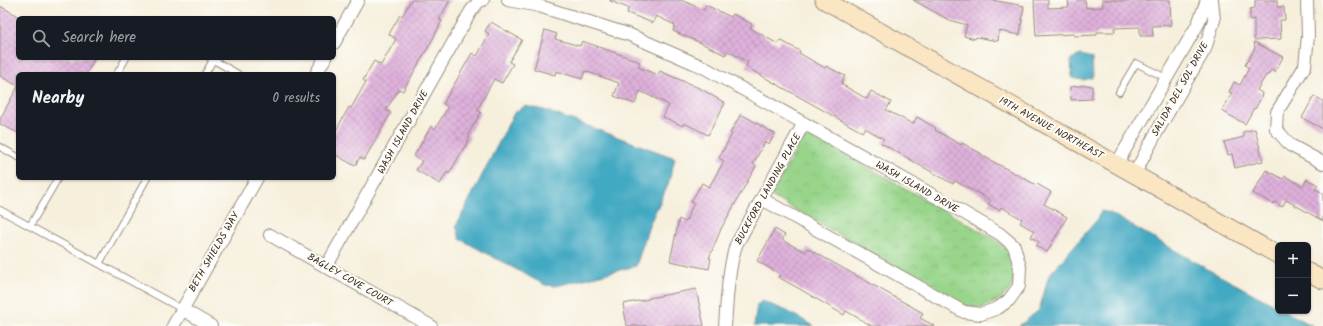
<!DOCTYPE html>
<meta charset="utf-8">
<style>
body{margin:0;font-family:Kalam,sans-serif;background:#20242c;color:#f1f3f6}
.controls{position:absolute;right:12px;bottom:12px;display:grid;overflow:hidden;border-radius:6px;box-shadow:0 1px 3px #0004}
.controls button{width:36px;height:36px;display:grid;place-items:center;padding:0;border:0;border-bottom:1px solid #363941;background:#171b24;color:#f1f3f6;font:20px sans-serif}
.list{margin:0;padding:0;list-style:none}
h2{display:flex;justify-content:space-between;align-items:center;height:52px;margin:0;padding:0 16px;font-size:17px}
h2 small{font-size:13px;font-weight:400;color:#9ea1a6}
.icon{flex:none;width:22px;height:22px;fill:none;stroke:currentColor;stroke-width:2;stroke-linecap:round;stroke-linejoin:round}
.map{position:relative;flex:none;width:1323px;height:326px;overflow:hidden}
.search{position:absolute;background:#171b24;box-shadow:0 1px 3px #0004;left:16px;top:16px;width:320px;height:44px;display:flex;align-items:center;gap:10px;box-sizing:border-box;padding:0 14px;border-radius:6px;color:#9ea1a6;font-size:15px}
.panel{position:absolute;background:#171b24;box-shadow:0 1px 3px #0004;left:16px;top:72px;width:320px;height:108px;border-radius:6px}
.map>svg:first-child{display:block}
</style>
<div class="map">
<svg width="1323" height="326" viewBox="0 0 1323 326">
<defs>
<pattern id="park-crowns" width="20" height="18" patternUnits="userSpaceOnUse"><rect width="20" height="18" fill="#98d58b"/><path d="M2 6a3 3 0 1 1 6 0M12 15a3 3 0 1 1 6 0" fill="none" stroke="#84b778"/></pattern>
<pattern id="building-cross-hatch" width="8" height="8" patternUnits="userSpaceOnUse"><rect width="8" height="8" fill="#deb1db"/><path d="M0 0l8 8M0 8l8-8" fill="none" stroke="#bf98bc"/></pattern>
</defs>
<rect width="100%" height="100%" fill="#fdfcf7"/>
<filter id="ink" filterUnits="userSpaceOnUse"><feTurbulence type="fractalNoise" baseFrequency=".025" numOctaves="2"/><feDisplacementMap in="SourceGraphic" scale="8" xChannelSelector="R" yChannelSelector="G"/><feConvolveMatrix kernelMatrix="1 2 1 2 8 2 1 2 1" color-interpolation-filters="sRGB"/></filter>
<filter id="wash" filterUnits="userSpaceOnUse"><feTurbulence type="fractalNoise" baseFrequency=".012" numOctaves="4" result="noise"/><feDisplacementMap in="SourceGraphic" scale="16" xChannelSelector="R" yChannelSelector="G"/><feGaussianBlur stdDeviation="0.9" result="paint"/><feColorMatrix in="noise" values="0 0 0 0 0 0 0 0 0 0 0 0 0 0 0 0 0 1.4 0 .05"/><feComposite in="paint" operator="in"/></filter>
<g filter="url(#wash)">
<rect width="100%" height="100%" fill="#f6efdc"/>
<path fill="url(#park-crowns)" stroke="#6a8054" d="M806,132L996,240L1009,251L1014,268L1013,284L1005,295L995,302L981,308L966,306L771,196Z"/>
<path fill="#42a9c2" stroke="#3e6a70" d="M1081,55L1092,58L1093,78L1083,80L1072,78L1071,59Z
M525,106L544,110L675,158L668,185L650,223L636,266L556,286L545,285L460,239L456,226L514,113Z
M1101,211L1110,213L1209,270L1278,307V311H1285L1313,326H1019L1039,310L1049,275L1096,221Z
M762,301L787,311L814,326H754L757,305Z"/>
<g id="blocks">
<path fill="url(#building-cross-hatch)" d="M411,0H450L439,20L442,21L430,44L403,91L399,89L386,110L391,113L364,160L360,157L355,166L334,154V134L349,107L351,108L366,82L363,80L374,61L381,65L396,39L389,34L400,15L402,16Z
M610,0H681L704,10L706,5L731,17L733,14L752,24L750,28L778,44L780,40L800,51L799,53L825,68L826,66L845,76L841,84L867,99L871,91L891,102L886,110L913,124L917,117L936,128L935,130L961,145L962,143L982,154L981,155L1036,185L1037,184L1051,192L1044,204L1067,217L1047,252L1036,246L1039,242L1031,237L1034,231L1020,223L1022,219L1001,207L999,210L988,204L991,200L955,181L953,184L881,143L884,139L865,128L862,132L746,67L748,62L728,51L725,55L701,43L673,31L675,25L656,16L653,23L627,13L628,8L610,1Z
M913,0H992L1024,6L1020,35L999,31L998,41L976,37L975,39L964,36L967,25L949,20Z
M1034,0H1048V8L1069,7L1068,0H1085L1086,8L1103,7L1102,0H1116V1L1170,0L1171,25L1152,26L1153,36H1140V27L1114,28L1115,32H1097V35L1074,36V34L1036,36Z
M1255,0H1277V7H1284L1285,20H1280L1281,39L1254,40V19L1250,20V9L1255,8Z
M0,6L18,16V58H95L86,74H18V133L0,124V119L18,86L0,76Z
M491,22L522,40L509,62L513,64L502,83L494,79L477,110L481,112L468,135L470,137L449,174L447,172L440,184L416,170L422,161L414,156L431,126L435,129L448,107L443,104L472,53L477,56L489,34L485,31Z
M545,30L557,34L555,39L580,46L582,41L630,58L640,62L638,67L658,75L660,71L701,89L725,103L708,135L684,123L683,126L663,117L669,105L640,91L635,104L614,96L619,83L585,71L582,79L556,71L555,75L534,69Z
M1254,42L1283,57L1275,72L1271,70L1268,75H1266L1257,90L1262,93L1261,98L1255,109L1254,108L1245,124L1222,111L1232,93L1229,92L1234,82L1240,85L1249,68L1245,65L1255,48Z
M1086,85L1092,86V99L1071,100L1070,87Z
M1314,96L1323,101V129L1302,118Z
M741,114L775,134L769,144L765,142L753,164L756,166L721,229L709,258H711L709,269L670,261L679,219L685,222L694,203L691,202L702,183L709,187L724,161L719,158L732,134L730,133Z
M1255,129L1263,161L1235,168L1232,154L1228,155L1224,142L1244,137L1243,132Z
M1266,170L1283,179L1285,176L1303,186L1307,179L1318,185L1315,189L1323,193V221L1286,200L1282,207L1274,202L1273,204L1253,193Z
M775,229L785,235L782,240L805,252L807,248L923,313L920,318L935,326H872L846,311L844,315L798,288L778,277L780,274L757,261Z
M696,289L704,326H627L623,304L649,299V298Z"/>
</g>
</g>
<g filter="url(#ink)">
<use href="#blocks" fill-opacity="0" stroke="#988c7d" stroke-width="1"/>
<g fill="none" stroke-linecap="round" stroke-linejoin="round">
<g stroke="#988c7d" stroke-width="8">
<path id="lane" d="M210,58L238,74
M117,74L126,58
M205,74L213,60
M1119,92L1136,63L1166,78
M0,147L18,157
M0,210L182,309
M30,226L58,178
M99,264L147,178"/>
</g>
<g stroke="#988c7d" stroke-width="14">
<path id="street" d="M508,0L539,6L630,35L703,67L947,203L1000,234L1014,246L1020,267L1019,286L1009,300L998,308L981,314L964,312L762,199
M1307,0L1308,36L1305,66L1277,112L1276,129L1290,145L1323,163
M334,43L358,0
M316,74L325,58
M1116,165L1198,24L1207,0
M1134,175L1155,135L1205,49L1214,20L1212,0
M270,235L431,326
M326,267L471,11L480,0H483
M182,309L211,326
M173,326L257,178
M725,326C727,299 728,271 736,245L804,123"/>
</g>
<g stroke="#988c7d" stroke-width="19">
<path id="secondary" d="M824,0L1278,255
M1308,272L1323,280"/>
</g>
<use href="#lane" stroke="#fff" stroke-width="6"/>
<use href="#street" stroke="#fff" stroke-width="12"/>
<use href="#secondary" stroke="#fbe6c4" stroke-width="17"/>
</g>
</g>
<g text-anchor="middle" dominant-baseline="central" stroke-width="4" stroke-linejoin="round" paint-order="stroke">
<g font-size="10" fill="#3b2a1e" stroke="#fdfcf7">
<text transform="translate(1180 89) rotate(-61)">SALIDA DEL SOL DRIVE</text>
<text transform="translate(1051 128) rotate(29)">19TH AVENUE NORTHEAST</text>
<text transform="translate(403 132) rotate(-61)">WASH ISLAND DRIVE</text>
<text transform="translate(917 187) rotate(30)">WASH ISLAND DRIVE</text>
<text transform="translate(768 189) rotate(-61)">BUCKFORD LANDING PLACE</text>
<text transform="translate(214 252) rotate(-60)">BETH SHIELDS WAY</text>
<text transform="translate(350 280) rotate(30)">BAGLEY COVE COURT</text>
</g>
</g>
</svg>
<div class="controls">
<button>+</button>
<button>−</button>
</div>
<div class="search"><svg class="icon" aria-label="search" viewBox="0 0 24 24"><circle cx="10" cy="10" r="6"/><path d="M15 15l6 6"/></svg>Search here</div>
<section class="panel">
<h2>Nearby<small>0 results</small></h2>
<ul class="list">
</ul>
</section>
</div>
